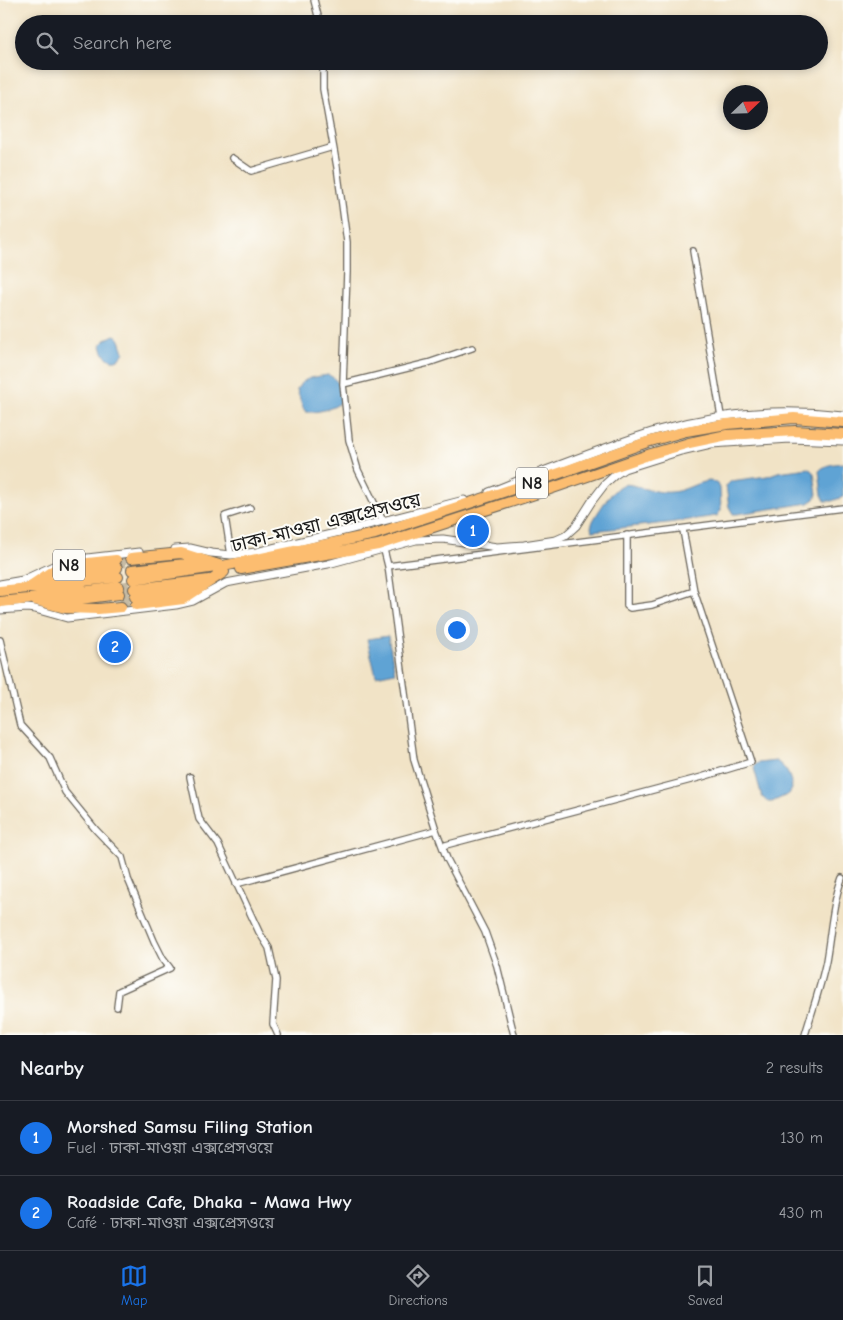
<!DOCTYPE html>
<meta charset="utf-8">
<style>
body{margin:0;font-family:"Comic Neue","Noto Sans Bengali",sans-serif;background:#20242c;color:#f1f3f6}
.compass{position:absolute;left:723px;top:85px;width:45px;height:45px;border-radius:50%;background:#171b24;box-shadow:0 2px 8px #0003;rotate:67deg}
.you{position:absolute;left:456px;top:629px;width:18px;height:18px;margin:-12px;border:4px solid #fff;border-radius:50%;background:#1a73e8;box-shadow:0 0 0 8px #1a73e833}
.badge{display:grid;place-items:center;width:32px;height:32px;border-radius:50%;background:#1a73e8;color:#fff;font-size:16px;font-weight:700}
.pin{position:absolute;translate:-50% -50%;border:2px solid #fff;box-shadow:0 1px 5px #0006}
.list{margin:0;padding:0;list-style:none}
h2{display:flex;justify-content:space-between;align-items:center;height:65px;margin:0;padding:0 20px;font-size:21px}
h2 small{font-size:16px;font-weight:400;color:#9ea1a6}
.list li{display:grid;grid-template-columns:32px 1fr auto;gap:15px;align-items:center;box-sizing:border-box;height:75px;padding:0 20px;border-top:1px solid #363941}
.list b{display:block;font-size:19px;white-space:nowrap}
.list p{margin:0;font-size:16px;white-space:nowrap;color:#9ea1a6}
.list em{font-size:16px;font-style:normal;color:#9ea1a6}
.icon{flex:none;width:28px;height:28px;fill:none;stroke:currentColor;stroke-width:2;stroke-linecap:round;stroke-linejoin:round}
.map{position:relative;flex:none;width:843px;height:1035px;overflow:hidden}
.search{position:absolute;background:#171b24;box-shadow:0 2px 8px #0003;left:15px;right:15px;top:15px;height:55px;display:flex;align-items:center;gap:12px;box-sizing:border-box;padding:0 18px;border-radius:28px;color:#9ea1a6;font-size:19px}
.sheet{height:215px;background:#171b24}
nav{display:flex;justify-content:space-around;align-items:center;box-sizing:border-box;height:70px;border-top:1px solid #363941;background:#171b24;font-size:14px;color:#9ea1a6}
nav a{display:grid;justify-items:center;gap:2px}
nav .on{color:#1a73e8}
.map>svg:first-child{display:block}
</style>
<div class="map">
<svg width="843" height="1035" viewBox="0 0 843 1035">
<rect width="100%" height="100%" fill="#fdfcf7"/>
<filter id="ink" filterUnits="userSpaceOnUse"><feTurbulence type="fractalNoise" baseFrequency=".02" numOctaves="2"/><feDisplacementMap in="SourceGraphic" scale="10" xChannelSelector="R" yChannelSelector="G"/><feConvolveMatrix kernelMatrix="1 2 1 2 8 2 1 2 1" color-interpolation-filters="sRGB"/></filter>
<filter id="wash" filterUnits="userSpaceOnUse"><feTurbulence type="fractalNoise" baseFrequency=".0096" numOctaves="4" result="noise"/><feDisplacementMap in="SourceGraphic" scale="20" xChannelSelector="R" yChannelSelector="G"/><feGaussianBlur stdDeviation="1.12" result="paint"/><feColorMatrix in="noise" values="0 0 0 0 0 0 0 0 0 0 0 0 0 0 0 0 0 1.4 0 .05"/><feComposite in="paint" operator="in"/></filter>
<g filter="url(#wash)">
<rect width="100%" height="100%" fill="#f1e3c6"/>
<path fill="#5fa3d4" stroke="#3e6078" d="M114,335L117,336L120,340L124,352C116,368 102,358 101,344L108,338Z
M328,375C336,377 346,392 342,400C338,409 314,413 306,412L303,408L297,390C302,377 316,377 328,375Z
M843,463V497L832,501H825L822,495L819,471C825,464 835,464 843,463Z
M808,468L812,471L814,473L817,494L815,499L809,503L737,514H733L729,507L726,486L731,481L767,476L778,472Z
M708,481L717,482L720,488L721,510L717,516L667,523L592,531L591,527L593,521C598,512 612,489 622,485C627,483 636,486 641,488C651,490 661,493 671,492C685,491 695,483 708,481Z
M388,636L395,672L376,676L367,639Z
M776,761C787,768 791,777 792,789L789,794L772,802H768L762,797L754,768L755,765L758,763Z"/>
</g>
<g filter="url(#ink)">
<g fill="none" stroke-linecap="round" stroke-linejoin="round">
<path stroke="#c6bba4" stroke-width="10" stroke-dasharray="10 5" stroke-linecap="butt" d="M116,563L131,562
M119,587L134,585
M119,594L134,593
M120,603L135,601"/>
<g stroke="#676258" stroke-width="8">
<path id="minor" d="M314,0L320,24
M323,61V89L337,167L347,242V272L343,384L349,440L358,470L383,521
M232,158L251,171L333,147
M693,251L721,416
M343,384L428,363L472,348
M627,535V606L630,608L652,605L694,591L683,530
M384,550L388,566L843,508
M231,555L225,516L250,508
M388,566L414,760L436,830L447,859L485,932L497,966L514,1035
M0,640L20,725L50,758L65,792L96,830L122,857L128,879L154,941L163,959L170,968L119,991L117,1007
M190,777L199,819L218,844L259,932L269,948L276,980L273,1024L278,1035
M442,846L702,777L751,762L694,591
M236,884L436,830
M805,1035C812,1011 821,986 826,961C831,933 832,905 842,878"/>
</g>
<g stroke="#676258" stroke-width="9">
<path id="tertiary" d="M489,492C501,488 512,483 524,478C568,462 612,444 658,430C717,413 782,408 843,415
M175,549L190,548L211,553L231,555L256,552L352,529L464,500
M70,560L139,552
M0,584L23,580L53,566
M0,610L27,608L35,609L67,618L176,605L193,601L226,583L328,564L416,540L443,539L497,547L524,545L556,540L565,536L576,526L592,501L605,484L615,475L624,469L681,451L711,444L790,439L843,441"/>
</g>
<g stroke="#676258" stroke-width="12">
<path id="motorway" d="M131,558L181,553L219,565
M241,569L378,545L544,491L651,454L689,443L727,435L795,431L843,434
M132,570L203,562
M76,572L117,568
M43,579L84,575
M133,579L223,566L375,534L540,480L647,442L686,431L727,424L794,418L843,422
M75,582L118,577
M29,587L60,566L116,560
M134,589L209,580
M0,591L28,588L81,586
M135,597L193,590
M35,600L65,608L98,609L121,607
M0,602L29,599L119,587
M56,602L119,594
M136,605L183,599L224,572"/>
</g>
<use href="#minor" stroke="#fff" stroke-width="5.5"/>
<use href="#tertiary" stroke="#fff" stroke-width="7"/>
<use href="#motorway" stroke="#fcbd6f" stroke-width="10"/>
</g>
</g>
<g text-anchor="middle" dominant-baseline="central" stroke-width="4" stroke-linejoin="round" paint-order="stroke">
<g fill="#fdfcf7" stroke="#605f5e" stroke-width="1">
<rect x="516" y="467.5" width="32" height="31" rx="4"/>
<rect x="53" y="549.5" width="32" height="31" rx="4"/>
</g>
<g font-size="18" font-weight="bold" fill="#1c1c1c">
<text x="532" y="483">N8</text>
<text x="69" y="565">N8</text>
</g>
<g font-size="19" fill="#1c1c1c" stroke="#fdfcf7">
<text transform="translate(326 523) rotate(-14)">ঢাকা-মাওয়া এক্সপ্রেসওয়ে</text>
</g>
</g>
</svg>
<svg class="compass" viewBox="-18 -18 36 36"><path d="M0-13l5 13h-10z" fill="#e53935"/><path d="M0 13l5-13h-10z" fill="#9ea1a6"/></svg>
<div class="you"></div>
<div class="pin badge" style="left:473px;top:531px">1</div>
<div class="pin badge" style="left:115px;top:647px">2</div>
<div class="search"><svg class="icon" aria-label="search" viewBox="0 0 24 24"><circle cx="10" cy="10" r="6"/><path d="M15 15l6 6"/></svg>Search here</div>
</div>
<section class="sheet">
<h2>Nearby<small>2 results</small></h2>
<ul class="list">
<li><span class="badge">1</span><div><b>Morshed Samsu Filing Station</b><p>Fuel · ঢাকা-মাওয়া এক্সপ্রেসওয়ে</p></div><em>130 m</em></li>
<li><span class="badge">2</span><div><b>Roadside Cafe, Dhaka - Mawa Hwy</b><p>Café · ঢাকা-মাওয়া এক্সপ্রেসওয়ে</p></div><em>430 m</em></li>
</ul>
</section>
<nav>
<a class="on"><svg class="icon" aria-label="map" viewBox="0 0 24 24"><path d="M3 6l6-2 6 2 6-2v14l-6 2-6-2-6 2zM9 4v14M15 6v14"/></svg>Map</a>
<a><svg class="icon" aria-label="directions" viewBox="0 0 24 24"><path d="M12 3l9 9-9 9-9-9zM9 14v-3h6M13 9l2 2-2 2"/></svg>Directions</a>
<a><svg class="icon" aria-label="saved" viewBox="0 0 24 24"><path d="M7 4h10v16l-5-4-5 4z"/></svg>Saved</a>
</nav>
